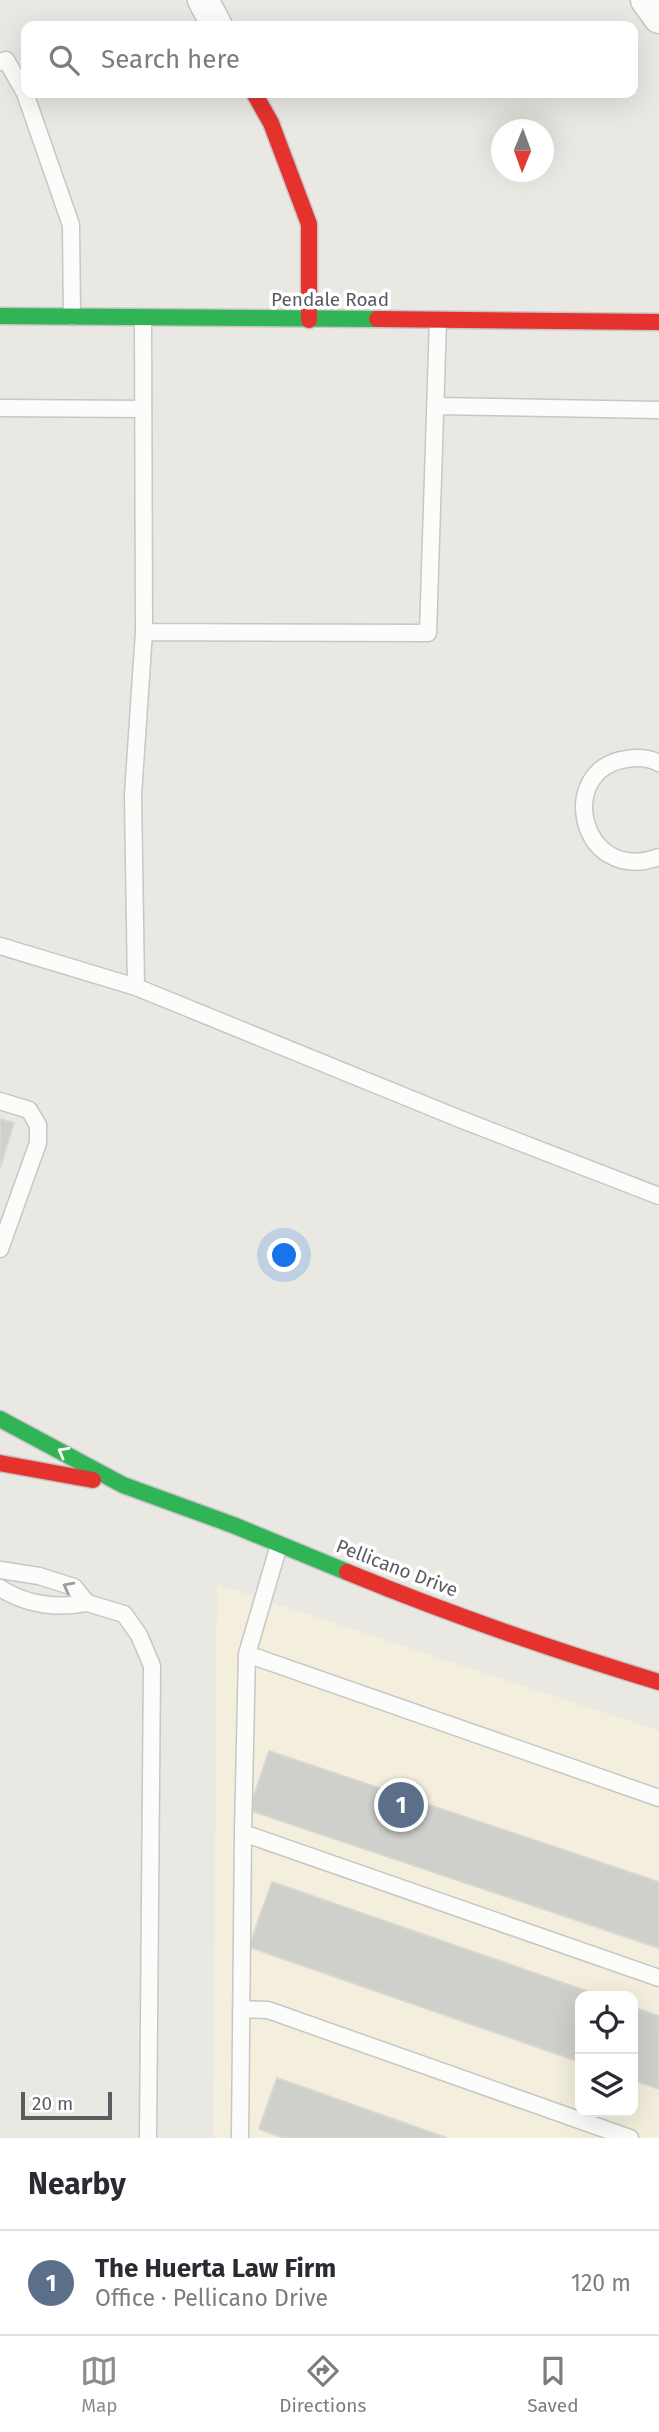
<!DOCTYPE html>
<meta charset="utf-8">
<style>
body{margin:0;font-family:"Fira Sans",sans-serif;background:#f2f2f3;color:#2b2b33}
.controls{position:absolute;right:21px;bottom:21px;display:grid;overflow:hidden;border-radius:14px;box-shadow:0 7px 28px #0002}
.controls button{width:63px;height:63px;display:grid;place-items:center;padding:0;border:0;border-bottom:2px solid #e1e1e2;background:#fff;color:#2b2b33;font:35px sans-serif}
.compass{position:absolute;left:491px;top:119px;width:63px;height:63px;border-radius:50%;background:#fff;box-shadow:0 7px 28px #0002;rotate:181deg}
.scale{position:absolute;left:21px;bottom:18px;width:91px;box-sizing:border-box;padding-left:7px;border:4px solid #595c61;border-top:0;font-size:19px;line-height:24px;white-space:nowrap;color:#595c61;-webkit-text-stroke:5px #fff;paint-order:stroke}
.you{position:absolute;left:285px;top:1256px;width:24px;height:24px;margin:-18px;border:5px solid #fff;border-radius:50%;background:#1a73e8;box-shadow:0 0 0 10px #1a73e833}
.badge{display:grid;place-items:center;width:46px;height:46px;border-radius:50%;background:#8b8d8e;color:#fff;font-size:23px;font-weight:700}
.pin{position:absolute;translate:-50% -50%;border:4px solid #fff;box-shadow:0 2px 7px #0006}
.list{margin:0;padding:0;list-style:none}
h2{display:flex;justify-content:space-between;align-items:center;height:91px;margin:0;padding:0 28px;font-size:30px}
h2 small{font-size:23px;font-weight:400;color:#7c7c81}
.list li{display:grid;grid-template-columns:46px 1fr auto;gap:21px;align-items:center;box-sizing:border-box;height:105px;padding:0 28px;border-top:2px solid #e1e1e2}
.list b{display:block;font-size:26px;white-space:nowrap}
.list p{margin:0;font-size:23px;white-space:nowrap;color:#7c7c81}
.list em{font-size:23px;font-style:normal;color:#7c7c81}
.icon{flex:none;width:38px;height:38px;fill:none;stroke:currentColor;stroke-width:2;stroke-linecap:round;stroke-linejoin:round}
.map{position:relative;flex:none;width:659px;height:2138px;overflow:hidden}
.search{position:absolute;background:#fff;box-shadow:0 7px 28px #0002;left:21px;right:21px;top:21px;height:77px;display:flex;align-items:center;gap:18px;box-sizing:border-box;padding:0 24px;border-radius:14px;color:#7c7c81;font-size:26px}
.sheet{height:196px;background:#fff}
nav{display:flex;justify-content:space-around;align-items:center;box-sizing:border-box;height:98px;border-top:2px solid #e1e1e2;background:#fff;font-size:19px;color:#7c7c81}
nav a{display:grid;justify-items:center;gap:4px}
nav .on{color:#8b8d8e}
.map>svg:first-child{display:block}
</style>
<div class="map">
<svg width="659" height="2138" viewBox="0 0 659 2138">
<rect width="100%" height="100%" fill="#e9e8e3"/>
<path fill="#f3efdc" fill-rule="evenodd" d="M217,1584L659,1731V2138H213ZM580,1996H633V2112H580Z"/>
<path fill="#cfcfcc" stroke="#d8d7d2" stroke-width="2" d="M0,1119L14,1123L0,1168Z
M269,1751L659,1882V1948L249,1810Z
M272,1882L601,1996H580V2062L249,1947Z
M633,2007L659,2016V2089L633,2080Z
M277,2078L447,2138H284L259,2129Z"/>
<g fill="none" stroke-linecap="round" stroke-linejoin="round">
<g stroke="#c6c7c6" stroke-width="19">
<path id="lane" d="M0,62L6,60L25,93L71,225L72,317
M436,406L659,410
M0,408L143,409
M144,632L428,633L438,320
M659,763C649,758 638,757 627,759C555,768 579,886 659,857
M0,946L136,987L460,1119L659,1196
M136,987L133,795L144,632L143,318
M0,1101L29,1110L38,1125V1143L0,1249
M0,1570L39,1576L74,1587L87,1603C56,1609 27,1605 0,1588
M87,1603L124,1614L139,1635L152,1666L148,2138
M247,1654L659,1798
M243,1833L659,1978
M241,2009L268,2010L630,2138
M240,2138L243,1833L247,1654L279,1545"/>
</g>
<g stroke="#c6c7c6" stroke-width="33">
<path id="street" d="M203,0L217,26
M646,0L659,18"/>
</g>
<g stroke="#c5c5c5" stroke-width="19">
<path id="fast" d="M0,316L377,319
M0,1419L123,1485L233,1525L347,1572"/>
</g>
<g stroke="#c5c5c5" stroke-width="19">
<path id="jam" d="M254,93L271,123L309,224V320
M377,319L659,322
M0,1463L93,1480
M347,1572C449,1614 553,1650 659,1682"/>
</g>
<use href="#lane" stroke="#fcfcfb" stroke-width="16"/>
<use href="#street" stroke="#fcfcfb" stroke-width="30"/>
<use href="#fast" stroke="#30b455" stroke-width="16"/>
<use href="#jam" stroke="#e5322d" stroke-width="16"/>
</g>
<defs><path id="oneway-chevron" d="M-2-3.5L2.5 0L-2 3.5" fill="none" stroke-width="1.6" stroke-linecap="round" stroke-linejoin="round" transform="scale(1.75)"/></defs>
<use stroke="#fff" href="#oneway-chevron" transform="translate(63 1452) rotate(-151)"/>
<use stroke="#9a9c9f" href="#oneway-chevron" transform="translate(68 1587) rotate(-152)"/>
<g text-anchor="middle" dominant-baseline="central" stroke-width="7" stroke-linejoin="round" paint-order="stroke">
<g font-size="19" fill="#595c61" stroke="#fff">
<text x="330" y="299">Pendale Road</text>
<text transform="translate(397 1568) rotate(21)">Pellicano Drive</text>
</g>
</g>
</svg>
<div class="controls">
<button><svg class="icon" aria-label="locate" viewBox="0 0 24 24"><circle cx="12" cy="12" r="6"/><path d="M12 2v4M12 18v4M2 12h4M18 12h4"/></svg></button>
<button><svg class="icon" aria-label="layers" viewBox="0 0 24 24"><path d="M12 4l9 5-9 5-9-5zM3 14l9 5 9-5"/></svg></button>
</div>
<svg class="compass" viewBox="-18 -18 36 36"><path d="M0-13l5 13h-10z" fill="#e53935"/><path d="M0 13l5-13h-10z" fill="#7c7c81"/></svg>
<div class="scale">20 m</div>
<div class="you"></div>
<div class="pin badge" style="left:401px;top:1805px;background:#5c6f8a">1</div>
<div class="search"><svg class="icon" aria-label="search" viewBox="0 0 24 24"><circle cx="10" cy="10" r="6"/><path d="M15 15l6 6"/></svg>Search here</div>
</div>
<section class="sheet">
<h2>Nearby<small></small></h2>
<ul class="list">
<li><span class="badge" style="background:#5c6f8a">1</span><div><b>The Huerta Law Firm</b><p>Office · Pellicano Drive</p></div><em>120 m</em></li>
</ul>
</section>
<nav>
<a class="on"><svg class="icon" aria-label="map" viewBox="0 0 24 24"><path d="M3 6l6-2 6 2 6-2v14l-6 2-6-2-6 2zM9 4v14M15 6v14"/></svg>Map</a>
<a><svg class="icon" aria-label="directions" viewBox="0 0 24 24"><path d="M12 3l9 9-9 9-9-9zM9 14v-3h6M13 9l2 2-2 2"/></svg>Directions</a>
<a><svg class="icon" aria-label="saved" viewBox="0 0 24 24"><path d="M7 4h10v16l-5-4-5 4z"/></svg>Saved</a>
</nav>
